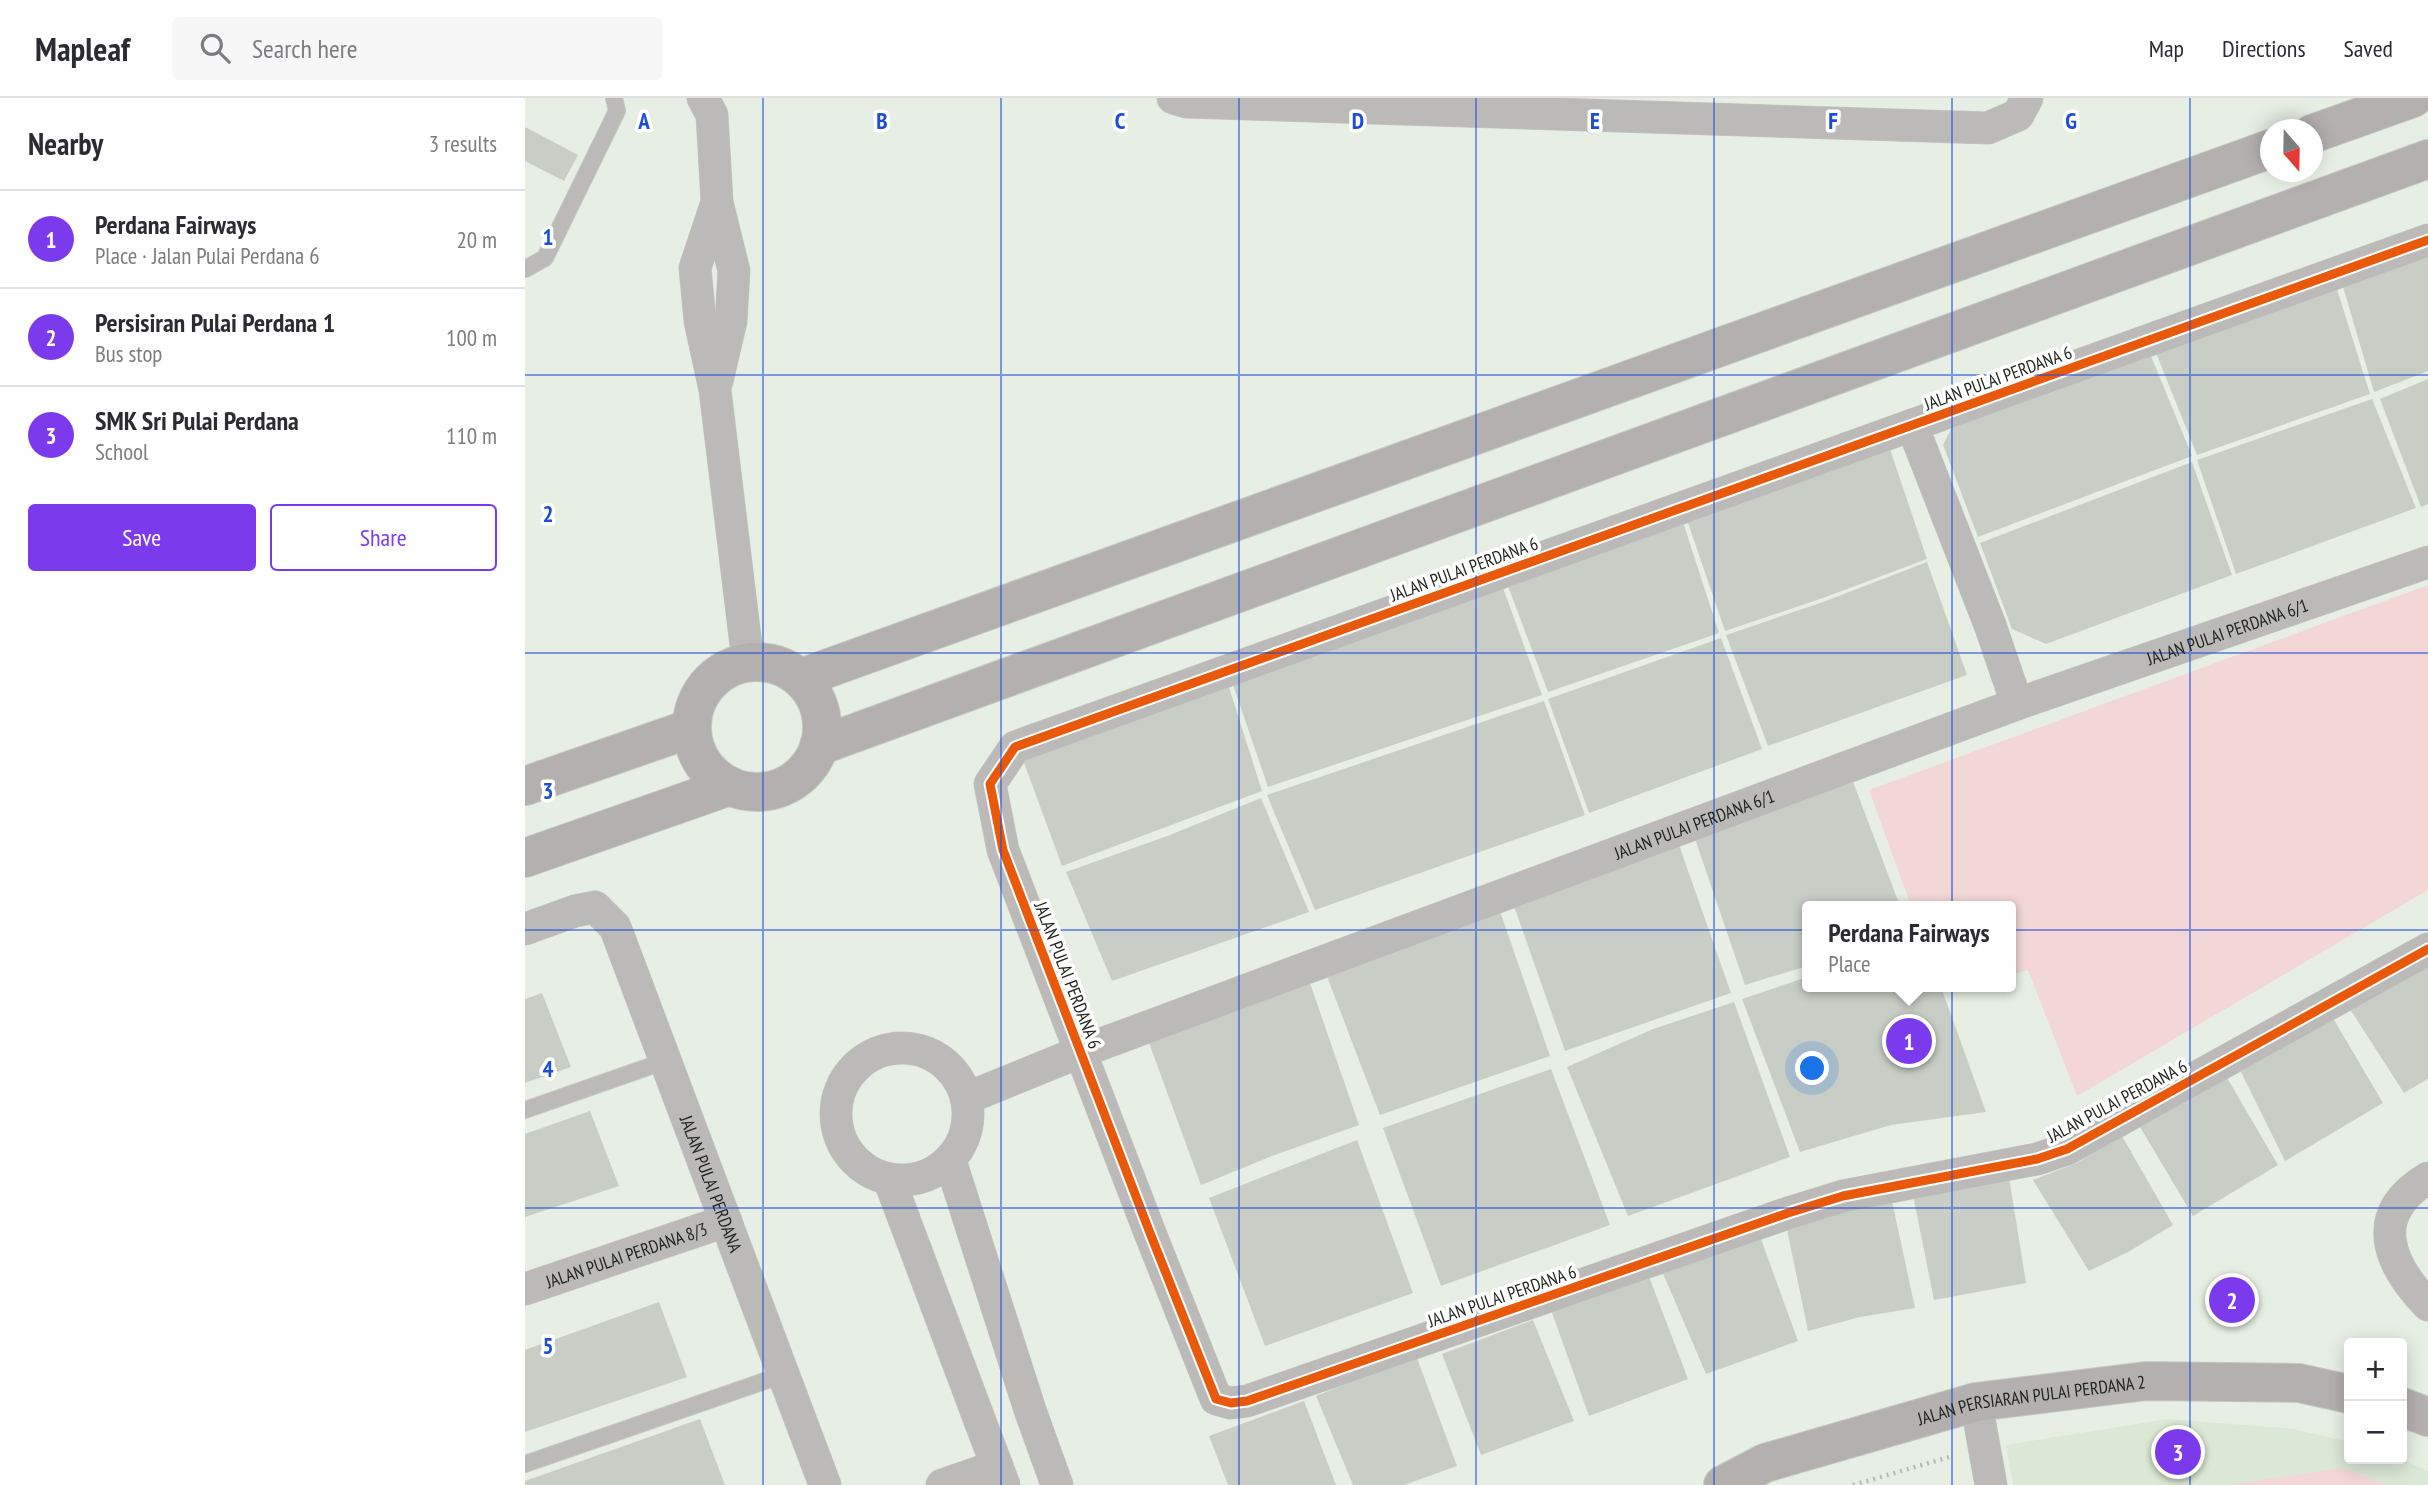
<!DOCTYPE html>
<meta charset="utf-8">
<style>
body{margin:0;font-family:"PT Sans Narrow",sans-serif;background:#f7f7f7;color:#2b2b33}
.controls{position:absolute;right:21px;bottom:21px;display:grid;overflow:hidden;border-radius:7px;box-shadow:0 4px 18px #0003}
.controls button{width:63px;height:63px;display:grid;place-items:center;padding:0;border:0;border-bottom:2px solid #e1e1e2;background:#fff;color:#2b2b33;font:35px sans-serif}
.compass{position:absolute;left:1735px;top:21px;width:63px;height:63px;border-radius:50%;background:#fff;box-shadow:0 4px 18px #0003;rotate:160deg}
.you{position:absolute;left:1288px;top:971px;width:24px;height:24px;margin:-18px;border:5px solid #fff;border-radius:50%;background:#1a73e8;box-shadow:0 0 0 10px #1a73e833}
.badge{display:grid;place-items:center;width:46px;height:46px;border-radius:50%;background:#7c3aed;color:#fff;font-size:23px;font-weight:700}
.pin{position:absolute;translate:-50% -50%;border:4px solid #fff;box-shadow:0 2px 7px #0006}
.popup{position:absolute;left:1277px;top:803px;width:214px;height:91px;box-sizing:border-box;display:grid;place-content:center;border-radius:7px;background:#fff;filter:drop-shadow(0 2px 5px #0005);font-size:23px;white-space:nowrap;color:#7c7c81}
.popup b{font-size:26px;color:#2b2b33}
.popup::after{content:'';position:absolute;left:50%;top:100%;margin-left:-14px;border:14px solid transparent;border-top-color:#fff}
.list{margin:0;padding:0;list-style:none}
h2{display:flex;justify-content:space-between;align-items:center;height:91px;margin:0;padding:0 28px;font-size:30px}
h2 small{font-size:23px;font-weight:400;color:#7c7c81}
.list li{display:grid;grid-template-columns:46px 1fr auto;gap:21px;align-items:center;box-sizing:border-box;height:98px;padding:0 28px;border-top:2px solid #e1e1e2}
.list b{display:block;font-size:26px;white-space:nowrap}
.list p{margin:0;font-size:23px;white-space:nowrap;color:#7c7c81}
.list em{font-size:23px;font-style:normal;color:#7c7c81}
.actions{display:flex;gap:14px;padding:21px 28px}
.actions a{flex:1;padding:16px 0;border:2px solid #7c3aed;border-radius:7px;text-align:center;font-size:24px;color:#7c3aed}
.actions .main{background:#7c3aed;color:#fff}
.icon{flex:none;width:38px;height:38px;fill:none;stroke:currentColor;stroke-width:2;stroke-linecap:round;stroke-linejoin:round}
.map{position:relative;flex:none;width:1903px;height:1387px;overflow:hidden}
header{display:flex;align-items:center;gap:42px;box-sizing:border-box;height:98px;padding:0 35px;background:#fff;border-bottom:2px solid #e1e1e2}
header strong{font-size:33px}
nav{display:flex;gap:38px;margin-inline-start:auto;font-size:24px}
.search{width:490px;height:63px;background:#f7f7f7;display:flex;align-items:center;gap:18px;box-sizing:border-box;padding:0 24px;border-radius:7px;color:#7c7c81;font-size:26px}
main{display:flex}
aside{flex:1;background:#fff}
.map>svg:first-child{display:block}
</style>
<header>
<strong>Mapleaf</strong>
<div class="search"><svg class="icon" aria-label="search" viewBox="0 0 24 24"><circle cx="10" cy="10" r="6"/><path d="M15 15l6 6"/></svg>Search here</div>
<nav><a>Map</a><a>Directions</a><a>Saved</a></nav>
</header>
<main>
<aside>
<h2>Nearby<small>3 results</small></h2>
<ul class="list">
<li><span class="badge">1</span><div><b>Perdana Fairways</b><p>Place · Jalan Pulai Perdana 6</p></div><em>20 m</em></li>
<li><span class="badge">2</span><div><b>Persisiran Pulai Perdana 1</b><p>Bus stop</p></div><em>100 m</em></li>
<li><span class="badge">3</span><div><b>SMK Sri Pulai Perdana</b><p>School</p></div><em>110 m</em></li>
</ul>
<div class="actions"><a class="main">Save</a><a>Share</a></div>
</aside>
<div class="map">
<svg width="1903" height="1387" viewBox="0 0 1903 1387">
<rect width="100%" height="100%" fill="#e7efe4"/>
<path fill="#dae8d5" d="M1643,1321L1768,1331L1824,1344V1361H1875L1903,1373V1387H1488L1481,1347Z"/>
<path fill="#f3d7d7" d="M1903,487V792L1552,998L1503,872L1486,877V808H1386L1344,692Z
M1819,1370L1860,1387H1705L1707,1386Z"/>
<path fill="#c8cec6" d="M0,29L53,57L39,83L0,63Z
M1903,152V273L1849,294L1816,182Z
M1810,185L1845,296L1672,357L1629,250Z
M1624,253L1667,358L1453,439L1418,347L1432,319Z
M1903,281V406L1896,409L1855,301Z
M1847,301L1891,410L1711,476L1672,362Z
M1363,345L1402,461L1298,500L1200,533L1160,416Z
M1667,364L1707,477L1521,546L1487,531L1455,445Z
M1157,421L1194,535L1023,594L981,483Z
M1402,464L1442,577L1243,648L1201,537L1298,504Z
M977,487L1017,597L743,689L707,584Z
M1196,540L1237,651L1064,715L1023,601Z
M703,586L737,693L537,768L498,662Z
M1019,603L1060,717L790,812L742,697Z
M1327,681L1375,808H1282V868L1220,887L1169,738Z
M736,700L784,814L587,883L541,774L645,737Z
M1153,744L1206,895L1040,953L989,808Z
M975,813L1025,958L855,1017L801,876Z
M1903,861V981L1879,995L1823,908Z
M1282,879L1283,889H1416L1461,1014L1366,1027L1275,1054L1217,901Z
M784,882L834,1027L747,1058L676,1087L623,942Z
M17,895L46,969L0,985V901Z
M1209,904L1265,1059L1103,1118L1042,969L1128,931Z
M1805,915L1858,1005L1760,1063L1715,972Z
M1026,971L1085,1127L916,1188L858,1030Z
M1701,978L1753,1067L1668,1118L1615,1029Z
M65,1013L94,1088L0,1119V1036Z
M1597,1038L1648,1127L1603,1154L1564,1173L1508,1082L1552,1065Z
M832,1042L888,1195L740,1248L684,1100Z
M1484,1079L1501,1185L1409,1202L1387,1092Z
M1367,1103L1390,1210L1335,1219L1283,1233L1261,1127Z
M1236,1141L1273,1243L1181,1276L1137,1173Z
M1123,1176L1163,1281L1064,1318L1026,1212Z
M134,1204L162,1279L0,1334V1252Z
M1008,1222L1049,1323L956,1357L917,1256Z
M892,1260L932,1368L879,1387H828L791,1298L844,1276Z
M779,1303L811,1387H703L684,1338Z
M175,1321L200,1387H0V1383Z"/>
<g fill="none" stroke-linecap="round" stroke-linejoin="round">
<g stroke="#c4c9c1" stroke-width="18">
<path id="lane" d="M0,171L20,160L92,13L89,0
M0,1012L140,963
M0,1366L260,1276"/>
</g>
<g stroke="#c4c9c1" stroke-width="33">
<g id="street">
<path d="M178,0L187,17L192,104L209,173L206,223L192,283"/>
<path d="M648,0L661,4L1463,30L1493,17L1502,0"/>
<path d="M192,104L170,170L175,223L190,292L223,564"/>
<path d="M1903,142L490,649L465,686L478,752L625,1135L691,1301L706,1305L722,1303L1263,1115L1318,1098L1512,1061L1542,1051L1903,851"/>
<path d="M1387,327L1465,527L1492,606"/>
<path id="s1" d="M0,831L50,813L70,809L90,829L300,1387"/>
<circle cx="377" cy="1016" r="66"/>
<path id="s2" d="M442,1000L555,954L1492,606L1903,464"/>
<path d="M425,1062L505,1312L532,1387"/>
<path d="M1903,1080C1843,1116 1862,1165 1903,1207"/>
<path d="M364,1081L479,1387"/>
<path id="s3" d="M0,1191L201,1123"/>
<path d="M1451,1304L1466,1387"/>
<path d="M417,1387L472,1368"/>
</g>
</g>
<g stroke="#c4c9c1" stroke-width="40">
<g id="secondary">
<path d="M1787,36L1888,0"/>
<circle cx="232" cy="629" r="65"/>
<path d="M276,580L1745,51"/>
<path d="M294,648L1903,61"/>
<path d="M0,688L167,630"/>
<path d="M0,760L205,688"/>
<path d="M1877,1309L1903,1319"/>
<path id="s4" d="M1198,1387L1240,1365L1451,1304L1621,1283L1774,1285L1824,1296"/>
</g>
</g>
<path stroke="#b8b9b5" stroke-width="4.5" stroke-dasharray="2 5" stroke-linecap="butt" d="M1328,1387L1428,1358"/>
<use href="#lane" stroke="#bcbab9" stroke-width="16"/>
<use href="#street" stroke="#bcbab9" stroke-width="32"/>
<use href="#secondary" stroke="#b3b0af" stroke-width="38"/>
<g stroke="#fff" stroke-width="13">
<path id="cycleway" d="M1903,142L490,649L465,686L478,752L625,1135L691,1301L706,1305L722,1303L1263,1115L1318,1098L1512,1061L1542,1051L1903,851"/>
</g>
<use href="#cycleway" stroke="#e8590c" stroke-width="9"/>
</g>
<path fill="none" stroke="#1d4ed8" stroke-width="2" stroke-opacity="0.55" d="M238,0V1387M476,0V1387M714,0V1387M951,0V1387M1189,0V1387M1427,0V1387M1665,0V1387M0,277H1903M0,555H1903M0,832H1903M0,1110H1903"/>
<g text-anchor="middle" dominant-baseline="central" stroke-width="7" stroke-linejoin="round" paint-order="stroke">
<g font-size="18" fill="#1e231c" stroke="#fff">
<text transform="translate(1473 280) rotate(-20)">JALAN PULAI PERDANA 6</text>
<text transform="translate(939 471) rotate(-20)">JALAN PULAI PERDANA 6</text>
<text stroke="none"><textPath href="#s2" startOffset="1344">JALAN PULAI PERDANA 6/1</textPath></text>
<text stroke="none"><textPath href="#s2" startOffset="777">JALAN PULAI PERDANA 6/1</textPath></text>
<text transform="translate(543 877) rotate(69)">JALAN PULAI PERDANA 6</text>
<text transform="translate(1592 1003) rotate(-28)">JALAN PULAI PERDANA 6</text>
<text stroke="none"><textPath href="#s1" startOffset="376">JALAN PULAI PERDANA</textPath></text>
<text stroke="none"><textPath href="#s3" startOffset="107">JALAN PULAI PERDANA 8/3</textPath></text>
<text transform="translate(977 1198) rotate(-19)">JALAN PULAI PERDANA 6</text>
<text stroke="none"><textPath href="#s4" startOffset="322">JALAN PERSIARAN PULAI PERDANA 2</textPath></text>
</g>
</g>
<g font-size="23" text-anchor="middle" font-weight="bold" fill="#1d4ed8" stroke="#fff" stroke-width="7" stroke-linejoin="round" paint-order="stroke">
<text x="119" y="31">A</text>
<text x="357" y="31">B</text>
<text x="595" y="31">C</text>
<text x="833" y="31">D</text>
<text x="1070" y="31">E</text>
<text x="1308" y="31">F</text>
<text x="1546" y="31">G</text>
<text x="23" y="147">1</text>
<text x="23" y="424">2</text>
<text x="23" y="701">3</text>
<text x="23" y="979">4</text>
<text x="23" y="1256">5</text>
</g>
</svg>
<div class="controls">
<button>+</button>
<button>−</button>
</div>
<svg class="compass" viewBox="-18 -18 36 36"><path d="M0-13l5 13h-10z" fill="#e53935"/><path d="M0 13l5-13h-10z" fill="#7c7c81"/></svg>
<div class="you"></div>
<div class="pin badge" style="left:1384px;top:943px">1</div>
<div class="popup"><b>Perdana Fairways</b>Place</div>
<div class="pin badge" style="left:1707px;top:1202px">2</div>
<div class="pin badge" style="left:1653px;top:1354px">3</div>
</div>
</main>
